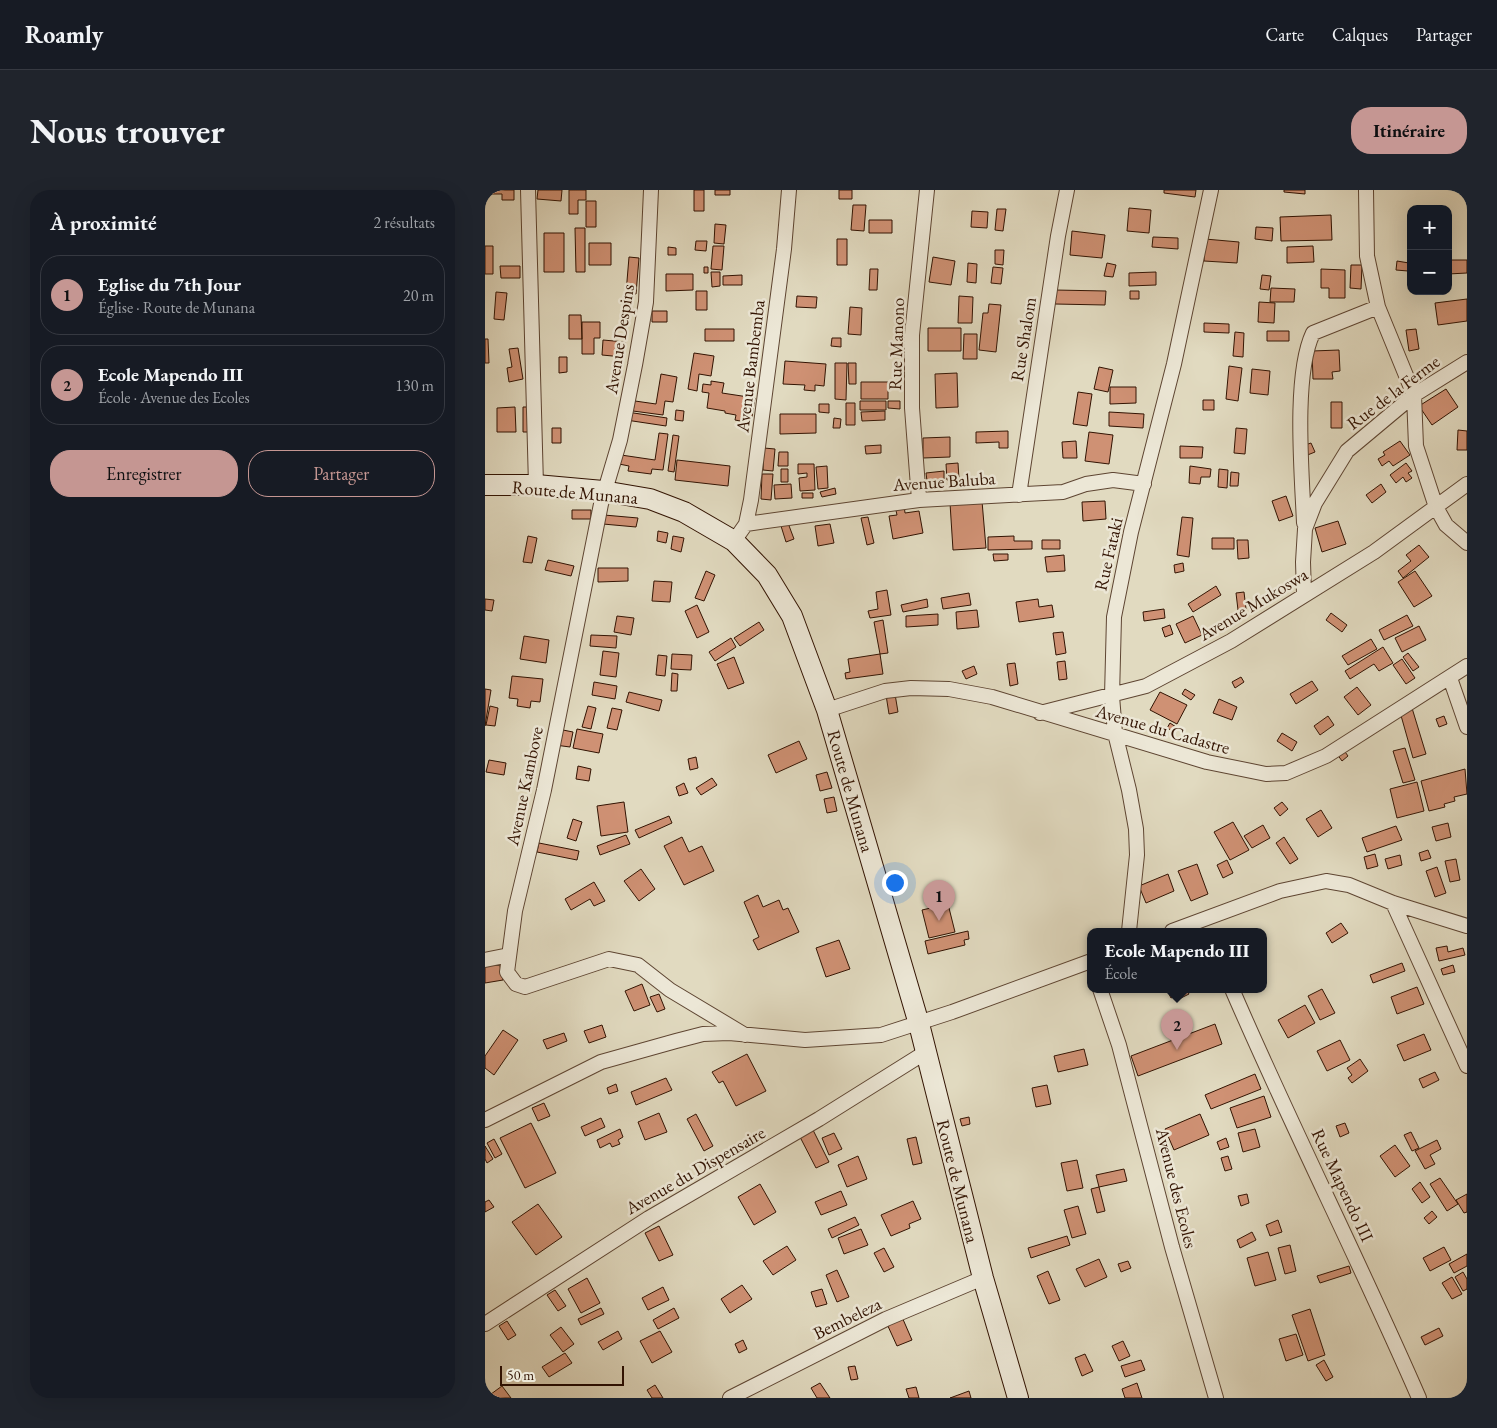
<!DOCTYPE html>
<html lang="fr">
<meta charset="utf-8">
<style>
body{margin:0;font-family:"EB Garamond",serif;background:#20242c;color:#f1f3f6}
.controls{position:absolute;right:15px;top:15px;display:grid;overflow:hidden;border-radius:10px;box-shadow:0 5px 20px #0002}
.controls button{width:45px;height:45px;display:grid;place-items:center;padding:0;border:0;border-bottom:1px solid #363941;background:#171b24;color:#f1f3f6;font:25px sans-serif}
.scale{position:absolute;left:15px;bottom:12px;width:124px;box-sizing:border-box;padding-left:5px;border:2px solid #321302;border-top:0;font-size:14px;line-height:18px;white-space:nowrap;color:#321302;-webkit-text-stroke:4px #ece7d6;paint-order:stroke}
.you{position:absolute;left:409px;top:692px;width:18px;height:18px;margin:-12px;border:4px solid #fff;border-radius:50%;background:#1a73e8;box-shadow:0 0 0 8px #1a73e833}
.badge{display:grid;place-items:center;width:32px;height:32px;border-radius:50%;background:#c59692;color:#111;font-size:16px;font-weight:700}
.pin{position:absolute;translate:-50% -41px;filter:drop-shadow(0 1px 2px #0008)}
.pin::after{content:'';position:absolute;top:26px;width:18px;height:15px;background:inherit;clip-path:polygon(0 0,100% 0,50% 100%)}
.popup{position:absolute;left:602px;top:738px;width:180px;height:65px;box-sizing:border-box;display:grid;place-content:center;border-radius:10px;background:#171b24;filter:drop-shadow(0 1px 4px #0005);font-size:16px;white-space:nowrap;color:#9ea1a6}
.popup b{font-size:19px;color:#f1f3f6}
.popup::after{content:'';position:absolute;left:50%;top:100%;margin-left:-10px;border:10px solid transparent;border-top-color:#171b24}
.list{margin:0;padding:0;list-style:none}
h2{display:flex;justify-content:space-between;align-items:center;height:65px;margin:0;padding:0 20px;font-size:21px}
h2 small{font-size:16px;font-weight:400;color:#9ea1a6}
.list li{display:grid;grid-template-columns:32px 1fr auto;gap:15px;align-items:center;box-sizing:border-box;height:80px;margin:0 10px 10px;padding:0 10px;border:1px solid #363941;border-radius:20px}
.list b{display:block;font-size:19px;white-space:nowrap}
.list p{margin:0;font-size:16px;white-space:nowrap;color:#9ea1a6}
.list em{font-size:16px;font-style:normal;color:#9ea1a6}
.actions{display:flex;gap:10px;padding:15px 20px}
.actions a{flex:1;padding:11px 0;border:1px solid #c59692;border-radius:20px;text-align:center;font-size:18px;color:#c59692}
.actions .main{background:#c59692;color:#111}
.map{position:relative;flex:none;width:982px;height:1208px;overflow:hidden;border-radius:20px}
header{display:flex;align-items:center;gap:30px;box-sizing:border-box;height:70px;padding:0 25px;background:#171b24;border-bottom:1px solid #363941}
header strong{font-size:24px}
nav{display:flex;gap:28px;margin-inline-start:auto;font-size:18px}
.intro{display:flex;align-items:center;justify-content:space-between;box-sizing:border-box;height:120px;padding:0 30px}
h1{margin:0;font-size:35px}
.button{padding:12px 22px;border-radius:20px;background:#c59692;color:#111;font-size:18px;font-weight:700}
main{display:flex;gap:30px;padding:0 30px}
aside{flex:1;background:#171b24;border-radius:20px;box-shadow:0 5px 20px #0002}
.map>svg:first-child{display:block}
</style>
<header>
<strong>Roamly</strong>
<nav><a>Carte</a><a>Calques</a><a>Partager</a></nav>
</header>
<div class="intro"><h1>Nous trouver</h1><a class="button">Itinéraire</a></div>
<main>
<aside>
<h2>À proximité<small>2 résultats</small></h2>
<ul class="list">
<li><span class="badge">1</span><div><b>Eglise du 7th Jour</b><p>Église · Route de Munana</p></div><em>20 m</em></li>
<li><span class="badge">2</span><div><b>Ecole Mapendo III</b><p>École · Avenue des Ecoles</p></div><em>130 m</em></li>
</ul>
<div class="actions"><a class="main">Enregistrer</a><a>Partager</a></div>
</aside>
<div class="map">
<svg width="982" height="1208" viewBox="0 0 982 1208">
<rect width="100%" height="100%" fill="#e1dac0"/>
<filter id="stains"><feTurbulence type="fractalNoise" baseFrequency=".004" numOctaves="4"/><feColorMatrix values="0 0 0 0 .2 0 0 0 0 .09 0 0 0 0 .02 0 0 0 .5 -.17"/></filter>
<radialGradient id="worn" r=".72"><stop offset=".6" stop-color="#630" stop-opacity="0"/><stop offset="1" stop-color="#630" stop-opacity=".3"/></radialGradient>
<path fill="#cf9174" stroke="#321302" d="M1,0H29V10H17V4H1Z
M53,0H77L76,11L52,9Z
M84,0H101V10H93V24H84Z
M209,0H219V21H209Z
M230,0H245V5H230Z
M354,0H367V9H354Z
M679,0H711L710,7L679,3Z
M799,0H820V4L799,2Z
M101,11H111V37H101Z
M368,15H381L379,41L366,40Z
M644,18L666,20L664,43L642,41Z
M512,19H521L518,41L510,40Z
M487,21L503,22L502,38L486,37Z
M846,25L847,50L796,51L795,27Z
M384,30H407V43H384Z
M230,34L241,35L239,54L229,53Z
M771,37L788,38L787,51L770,49Z
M90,38H100V82H91Z
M587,41L620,45L617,68L585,65Z
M59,43H79V82H59Z
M668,47L693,48V59L667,57Z
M352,49H362V75H352Z
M720,49L754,52L752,73L719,71Z
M211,51H222L221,61L210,60Z
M104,53H126V75H104Z
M0,56H8V84H0Z
M228,56H239L237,80L226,79Z
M828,56L829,72L802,73V57Z
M183,57L191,58V65H183Z
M510,60H519L518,75L510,74Z
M144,67L154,68L151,104L141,103Z
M448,67L470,71L466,95L444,92Z
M963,70H982V83L963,84Z
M912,71L924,73L923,81L911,80Z
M483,73L492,74L491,93L482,92Z
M622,73L631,75L628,87L619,86Z
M866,75H877L876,99L865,98Z
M15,76H35V88H16Z
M219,77H223V83H219Z
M508,77L518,78L516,94L506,93Z
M385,79H393L392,100H384Z
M836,79L860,80V108H844V98H836Z
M226,82H235V96L227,97Z
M671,82V95L644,96V83Z
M181,84H208V100L181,101Z
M257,85V95H238V86Z
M777,85L786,86L784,100L775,99Z
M786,98L810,99L809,112H785Z
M570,100L621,101L620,115L570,114Z
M211,101H222V120H211Z
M645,101H654V109H645Z
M11,102L22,103L19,130L9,129Z
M312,106L332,107L331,118L311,117Z
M474,106L488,107L487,133H473Z
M982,109V131L953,135L950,113Z
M774,112L790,113L789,133L773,132Z
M504,114L516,115L511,162L494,160L498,123H503Z
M365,117L377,118L376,145L363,144Z
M167,121H182V132H167Z
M84,125H96L97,149H84Z
M97,132H115V148H109V164H97Z
M719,133L744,134V143L719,142Z
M443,138H476V161H443Z
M220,139H249V151H220Z
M931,139L934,159L924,161L921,140Z
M782,141H804V151H782Z
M750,142L759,143L758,167L748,166Z
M479,144H492V169H478Z
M347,148H356V157L346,156Z
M0,149H3L4,173H0Z
M118,150L140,152L138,167L117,165Z
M33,158L38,189L24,192L22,178L27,177L24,159Z
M854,160L855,181L847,182L848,189H828L827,161Z
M209,163L229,166L226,186L214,184L212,201L203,199Z
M74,167H82V182L74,183Z
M300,171L341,174L339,196L330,195V201L319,200L320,195L298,194Z
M350,173H362L361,210L350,209Z
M363,173H371V194H364Z
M744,176L757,178L753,211L741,209Z
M614,177L628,180L623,202L609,199Z
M767,179L785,181L783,205L765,203Z
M472,183L473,217L451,218L450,184Z
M176,184L192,187L188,212L180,211L178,225L148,221L150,211L171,214Z
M226,191L239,193L237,203L270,208L266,233L250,230L251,225L240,223V221L222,218L224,203L217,202L218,194L226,195Z
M376,192H403V209H376Z
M625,197H651V213L625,214Z
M961,199L973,217L947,235L934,216Z
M593,202L607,204L602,236L588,234Z
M718,210H729V220H718Z
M375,211H401V220H375Z
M403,211H415V219L403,218Z
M846,212H857V238H846Z
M361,213H370V235H361Z
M334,214H344V223L334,222Z
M30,217L31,242H12V218Z
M38,217H47V242H38Z
M191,220L199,221L198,231L190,230Z
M400,221V230L377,231L376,222Z
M142,222L182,228L181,236L141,230Z
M624,222L659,224L658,238L624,236Z
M295,224H331V243L295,244Z
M349,228L356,229L355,238H348Z
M67,238H76V253H67Z
M751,238L762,239L760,264L749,263Z
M973,240L982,241V260H972Z
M523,241V258H514V252L491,253V242Z
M604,242L628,245L624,274L600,271Z
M174,243L183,244L178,280L167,279L166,284L143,281L144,276L134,274L136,265L170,270Z
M188,245L194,246L189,282L183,281Z
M465,247V267L438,268V248Z
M591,251L592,268H578L577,252Z
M915,251L925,265L908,276L904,271L897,276L893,269L900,265L898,262Z
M826,253L830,262L820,266L817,256Z
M396,255V263L381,264L380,256Z
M695,256L718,257L717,268H695Z
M279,258L290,259L288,281L278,280Z
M294,262H303V276H293Z
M192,270L245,276L243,296L190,290Z
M473,273L474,289L462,290L461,274Z
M921,273L927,281L923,283L927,288L921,292L918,287L911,293L905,285Z
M313,274H329L330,300L315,301L314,288L322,287V283L313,284Z
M342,276L343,298L333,299L331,277Z
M705,276L726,279L725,287H716L715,294L704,293Z
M296,279H303V292H296Z
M734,279L743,280L742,298L733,297Z
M459,281V289L442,291L441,283Z
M746,282L754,283L753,296H745Z
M277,284H288L286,310L276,309Z
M306,294L307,308L290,309L289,295Z
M896,294L901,302L887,313L881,305Z
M350,298L351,304L337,307L335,302Z
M317,303H328V308H317Z
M801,306L808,326L794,331L787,311Z
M497,311L501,358L468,360L465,313Z
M620,311L621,329L598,331L597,312Z
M419,315L420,323L434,321L438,343L408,349L404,326L412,325L410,316Z
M87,320H106V329H87Z
M119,325L153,328L151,337L118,334Z
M383,327L389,353L382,355L376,328Z
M697,327L708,328L704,367L692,365Z
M853,331L861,354L837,362L830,338Z
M303,333L309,349L301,352L296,336Z
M345,334L349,353L333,356L330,336Z
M173,341L183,343L181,353L172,351Z
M43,346L52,348L47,373L38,372Z
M188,346L199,348L196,362L186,359Z
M529,346V351H547V359L503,360V347Z
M727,348H749V359H727Z
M557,350H575V359H557Z
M752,350H763L764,368L753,369Z
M934,355L944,367L918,388L913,381L926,371L921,365Z
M508,364H523V370L509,371Z
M579,365L580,381L562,382L560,367Z
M63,370L89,376L86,386L60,380Z
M698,373L699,381L690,383L689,375Z
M113,378H143V391L113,392Z
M221,381L230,385L219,411L210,408Z
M930,381L947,406L929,417L913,392Z
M169,391L187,392L185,412L167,411Z
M731,396L736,405L708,422L703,414Z
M402,400L406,425L385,428L383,421L393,419L391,402Z
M759,402L761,419L753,420L751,403Z
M484,403L486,415L458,419L456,408Z
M0,409L9,410L7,421L0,420Z
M442,409L443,417L418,422L416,415Z
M553,409L554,417L567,415L569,427L534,432L531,412Z
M212,415L224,442L212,448L200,421Z
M679,419L680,428L659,431L658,422Z
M492,420L494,437L472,439L471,422Z
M846,423L862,435L857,442L841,430Z
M453,424V435L421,437V426Z
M922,425L928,436L899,450L894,440Z
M132,426L149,428L146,445L129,442Z
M708,426L717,445L700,453L691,434Z
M398,430L403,463L395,464L389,432Z
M274,432L279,440L255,456L249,448Z
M685,435L688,444L680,447L677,438Z
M934,436L941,450L917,462L910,448Z
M578,442L581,463L571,465L568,443Z
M106,445L132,446L131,458L105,456Z
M39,446L64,450L61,473L35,469Z
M246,448L251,457L230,471L224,462Z
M886,449L892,459L863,475L857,466Z
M898,457L908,473L894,481L889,474L865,489L860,481Z
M118,461L134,463L131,487L115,485Z
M923,463L934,477L928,481L918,467Z
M187,464L207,465L206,480L186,479Z
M395,464L398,484L361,489L360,483L365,482L363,469Z
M173,465L182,466L180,486L171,485Z
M249,467L259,493L243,499L232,474Z
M917,469L930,488L921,494L908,475Z
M580,471L582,489L574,490L572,472Z
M530,473L533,494L525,496L522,474Z
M489,476L492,484L481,489L477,481Z
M187,483L193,484L192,501H186Z
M27,486L58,489L55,512L46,511L45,518L32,516L33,509L24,508Z
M756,487L759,492L750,498L747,492Z
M827,491L833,500L811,514L805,504Z
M109,492L132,496L130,509L107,505Z
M872,497L886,515L873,525L859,507Z
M0,499L6,500L0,536Z
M700,499L710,505L706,510L697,504Z
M144,502L177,510L174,521L141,512Z
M675,502L702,515L692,534L665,520Z
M410,504L413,522L404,524L401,505Z
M734,509L752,517L747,530L728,523Z
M5,516L13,518L10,536L1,535Z
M103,516L111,518L106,539L97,537Z
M127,518L137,520L132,540L122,538Z
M927,518L941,564L928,568L915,522Z
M843,526L849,535L835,545L829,536Z
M959,526L962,534L954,537L951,529Z
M685,533L691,537L688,541L682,538Z
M73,539L88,542L85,557L70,555Z
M92,539L118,544L114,563L88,558Z
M797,543L812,552L807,561L792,551Z
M314,551L322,569L291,583L283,565Z
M920,558L930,590L918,593L908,561Z
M858,559L863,566L857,571L852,564Z
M211,567L213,578L205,580L203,569Z
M4,570L21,573L19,585L1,582Z
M93,576L106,579L104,591L91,589Z
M980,579L982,604L969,607L970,611L959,614L960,617L944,621L936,591Z
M342,582L347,598L335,601L331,585Z
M227,588L232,595L216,605L211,598Z
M932,592L939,621L912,628L905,599Z
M199,593L203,603L194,606L191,597Z
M349,607L352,621L342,623L339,609Z
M139,612L143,642L116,646L112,616Z
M797,612L803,619L795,626L789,618Z
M836,620L847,638L833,647L821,629Z
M184,626L187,633L154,648L150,640Z
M88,629L97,632L91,651L82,648Z
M748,632L764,660L745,670L729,642Z
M963,633L966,647L951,651L947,637Z
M778,635L785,648L767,658L759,646Z
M911,636L917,650L882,662L877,648Z
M141,645L145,654L115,665L112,656Z
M197,647L204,662L217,656L229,681L199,695L179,656Z
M799,647L813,669L805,674L791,653Z
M54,653L94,661L92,670L52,662Z
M943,660L946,668L936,671L934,663Z
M890,664L893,676L882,679L879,667Z
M915,665L917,675L903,679L900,669Z
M971,669L975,690L965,692L960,671Z
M742,670L748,683L738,688L732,675Z
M712,674L723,704L706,711L693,681Z
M952,677L961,703L950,707L941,681Z
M156,679L170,699L154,711L139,691Z
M683,684L689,701L661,713L654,696Z
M109,692L120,711L109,716L105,709L86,720L80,709Z
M273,705L278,717L294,710L298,720L303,718L314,742L273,760L268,750L274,747L259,712Z
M463,714L470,742L444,748L437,720Z
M856,733L863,743L847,753L841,743Z
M483,741L484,749L479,750L480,755L443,764L440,751Z
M354,750L365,779L341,787L331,758Z
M962,756L963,762L978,758L980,765L954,771L951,758Z
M14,771L18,790L0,793V773Z
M917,773L920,781L888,793L885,785Z
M968,775L970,782L958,785L956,779Z
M157,794L165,815L149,821L140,801Z
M932,797L939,814L912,824L906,807Z
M689,799H701L704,804L694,809L692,805L686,808L683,802Z
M837,799L850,823L835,830L823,806Z
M174,804L180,819L172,822L165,807Z
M820,815L830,833L803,848L793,830Z
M730,834L737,854L653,886L646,866Z
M117,835L121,847L104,853L99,841Z
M18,840L33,850L9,885L0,878V866Z
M79,843L82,851L62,859L58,850Z
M939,844L946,860L919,871L912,855Z
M855,850L865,870L842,881L832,861Z
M599,859L603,875L573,882L569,866Z
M262,864L281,901L251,916L238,891L234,893L227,882Z
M875,869L883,881L867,893L863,888L867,885L862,878Z
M950,882L954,890L938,898L934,889Z
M770,884L776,899L726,919L720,905Z
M181,888L187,900L151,915L146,902Z
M131,894L133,901L124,904L122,898Z
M562,895L566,914L551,917L547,898Z
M779,906L786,927L752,938L745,918Z
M59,913L65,926L53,931L47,918Z
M174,923L182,942L160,950L153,932Z
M211,924L228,956L219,961L202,929Z
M715,924L724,945L689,960L680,939Z
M484,927L485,934L477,936L475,929Z
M116,928L120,937L100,946L96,937Z
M46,933L71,983L40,998L15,948Z
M860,933L864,943L855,947L851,936Z
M135,939L138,947L133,950L135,954L127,957L125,953L115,958L112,950Z
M770,939L775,957L758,962L753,943Z
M328,940L344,972L331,978L315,947Z
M926,942L934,958L927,961L919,945Z
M349,943L357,959L344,965L337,948Z
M431,947L437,973L428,975L422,949Z
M741,948L744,957L735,960L732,952Z
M9,949L17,964L10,968L2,953Z
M952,950L956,959L945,965L950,974L940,979L930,961Z
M910,955L925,976L910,987L895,966Z
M0,956L8,969L2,973L0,969Z
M373,966L382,989L362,997L353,975Z
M743,966L747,979L740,981L736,968Z
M592,970L598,998L582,1001L576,973Z
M639,979L642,991L614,997L611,985Z
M955,988L973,1014L962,1021L945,994Z
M935,992L945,1007L937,1013L927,999Z
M275,994L291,1022L269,1035L253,1007Z
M614,997L620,1021L612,1023L606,999Z
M356,1001L362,1015L336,1025L330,1012Z
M762,1004L764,1013L756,1016L753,1006Z
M982,1004V1022L979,1023L971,1010Z
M4,1010L9,1017L0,1022V1012Z
M428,1011L436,1029L424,1034L425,1038L406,1046L396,1025Z
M53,1014L77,1047L51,1065L27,1032Z
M593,1016L601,1044L587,1048L579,1020Z
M947,1021L952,1027L944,1034L939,1028Z
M370,1027L374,1035L347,1048L343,1039Z
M793,1030L797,1042L785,1046L781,1035Z
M174,1036L188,1065L174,1071L160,1043Z
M376,1039L383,1055L359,1064L353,1048Z
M767,1042L771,1050L755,1058L752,1050Z
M582,1046L585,1055L546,1068L543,1058Z
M805,1055L811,1081L800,1084L793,1058Z
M302,1056L311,1070L288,1085L278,1071Z
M959,1057L966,1070L945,1081L938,1068Z
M399,1058L409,1077L399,1082L389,1063Z
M783,1062L791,1090L770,1096L762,1068Z
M982,1064V1076L969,1083L964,1074Z
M614,1069L622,1087L600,1097L591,1079Z
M643,1071L646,1078L636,1082L633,1074Z
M864,1076L866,1083L835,1093L832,1086Z
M352,1080L364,1107L352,1112L341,1085Z
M563,1081L575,1110L564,1114L552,1086Z
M978,1082L982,1089V1099L978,1101L970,1087Z
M967,1087L977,1104L967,1109L957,1093Z
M102,1088L115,1113L96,1123L83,1099Z
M257,1095L267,1109L245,1123L236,1109Z
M178,1097L184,1110L163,1120L157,1108Z
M337,1099L342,1114L331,1117L326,1102Z
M70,1100L81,1116L73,1121L62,1105Z
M116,1118L119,1124L96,1135L93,1129Z
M189,1118L194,1128L173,1139L168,1130Z
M825,1119L840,1165L823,1171L807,1125Z
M417,1127L427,1150L412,1156L402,1134Z
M22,1131L31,1145L23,1150L14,1136Z
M76,1137L89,1154L78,1162L65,1145Z
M954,1138L958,1146L940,1155L936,1147Z
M133,1141L137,1149L118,1160L113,1152Z
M175,1141L187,1162L167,1173L155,1151Z
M811,1144L818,1165L801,1171L794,1149Z
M258,1150L262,1159L254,1163L250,1154Z
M638,1151L645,1166L634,1171L627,1156Z
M80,1163L87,1173L64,1187L57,1177Z
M600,1164L608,1181L597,1186L590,1168Z
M656,1170L660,1180L640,1187L636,1176Z
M839,1170L848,1187L841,1191L831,1175Z
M370,1176L373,1189L366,1190L363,1177Z
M335,1193L345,1208H332L326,1198Z
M652,1193L657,1208H640L637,1199Z
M170,1195L178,1208H167L162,1200Z
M17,1196L26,1208H3L2,1207Z
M431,1197L434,1208H424L421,1199Z
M484,1201L486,1208H465Z"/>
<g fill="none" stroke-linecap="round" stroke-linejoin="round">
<g stroke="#5e4532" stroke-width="16">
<path id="minor" d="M43,0L51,295
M166,0L161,112L150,175L135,250L116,314L59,600L30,721L22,782L31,794L40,797L124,769L153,775L185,800L260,845
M881,0L882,66L893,117L929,205L931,256L951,317L961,335L982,353
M534,305L573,46L582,0
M434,310L427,218V145L442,0
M819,333C817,285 808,185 828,143L893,117
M261,334L434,310L578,302L601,294L628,290L659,294
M249,351L261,334L266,310L299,59L304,0
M819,404L818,372L820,339L830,313L862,261L929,205L982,172
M965,488L982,537
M342,520L400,501L426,498L464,499L507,507L722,572L781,584L801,583L841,566L982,476
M555,523L661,496L746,451L889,362L982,294
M908,713L982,876
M644,741L652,665L651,639L644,600L630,543L627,506L629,427L646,342L689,174L726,0
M687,741L795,701L841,691L864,695L908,713L982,736
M0,770L24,765
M615,799L634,855L687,1057L731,1208
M747,799C806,936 874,1070 934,1208
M0,930L116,872L191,851L218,844L244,843L320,850L396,845L467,822L606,771
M0,1134L164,1028L334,929L441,862
M245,1208L401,1129L498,1088"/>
</g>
<g stroke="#321302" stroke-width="22">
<path id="secondary" d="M0,295H51L118,301L165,309L199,322L249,351L282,385L307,426L342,520L434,834L498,1088L533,1208"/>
</g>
<use href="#minor" stroke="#ece7d6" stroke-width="14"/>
<use href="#secondary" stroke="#ece7d6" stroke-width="20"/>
</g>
<g text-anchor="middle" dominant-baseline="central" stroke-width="5" stroke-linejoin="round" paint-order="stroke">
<g font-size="18" fill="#321302" stroke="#ece7d6">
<text transform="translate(134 149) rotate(-81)">Avenue Despins</text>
<text transform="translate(538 149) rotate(-81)">Rue Shalom</text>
<text transform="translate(411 154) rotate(-88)">Rue Manono</text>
<text transform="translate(265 176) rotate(-83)">Avenue Bambemba</text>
<text transform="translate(908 202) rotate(-37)">Rue de la Ferme</text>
<text transform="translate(459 291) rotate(-4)">Avenue Baluba</text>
<text transform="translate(90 302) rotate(5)">Route de Munana</text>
<text transform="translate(623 364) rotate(-77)">Rue Fataki</text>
<text transform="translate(768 414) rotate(-31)">Avenue Mukoswa</text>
<text transform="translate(678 539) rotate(16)">Avenue du Cadastre</text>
<text transform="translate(39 596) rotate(-78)">Avenue Kambove</text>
<text transform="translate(366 601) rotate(74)">Route de Munana</text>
<text transform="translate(210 980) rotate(-30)">Avenue du Dispensaire</text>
<text transform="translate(473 991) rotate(76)">Route de Munana</text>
<text transform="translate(858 995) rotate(65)">Rue Mapendo III</text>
<text transform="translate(692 998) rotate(76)">Avenue des Ecoles</text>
<text transform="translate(362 1128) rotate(-26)">Bembeleza</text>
</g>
</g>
<rect width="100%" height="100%" filter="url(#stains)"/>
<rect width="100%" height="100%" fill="url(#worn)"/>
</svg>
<div class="controls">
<button>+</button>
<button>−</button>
</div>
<div class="scale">50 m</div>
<div class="you"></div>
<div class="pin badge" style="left:454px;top:731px">1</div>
<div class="pin badge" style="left:692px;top:860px">2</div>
<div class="popup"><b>Ecole Mapendo III</b>École</div>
</div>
</main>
